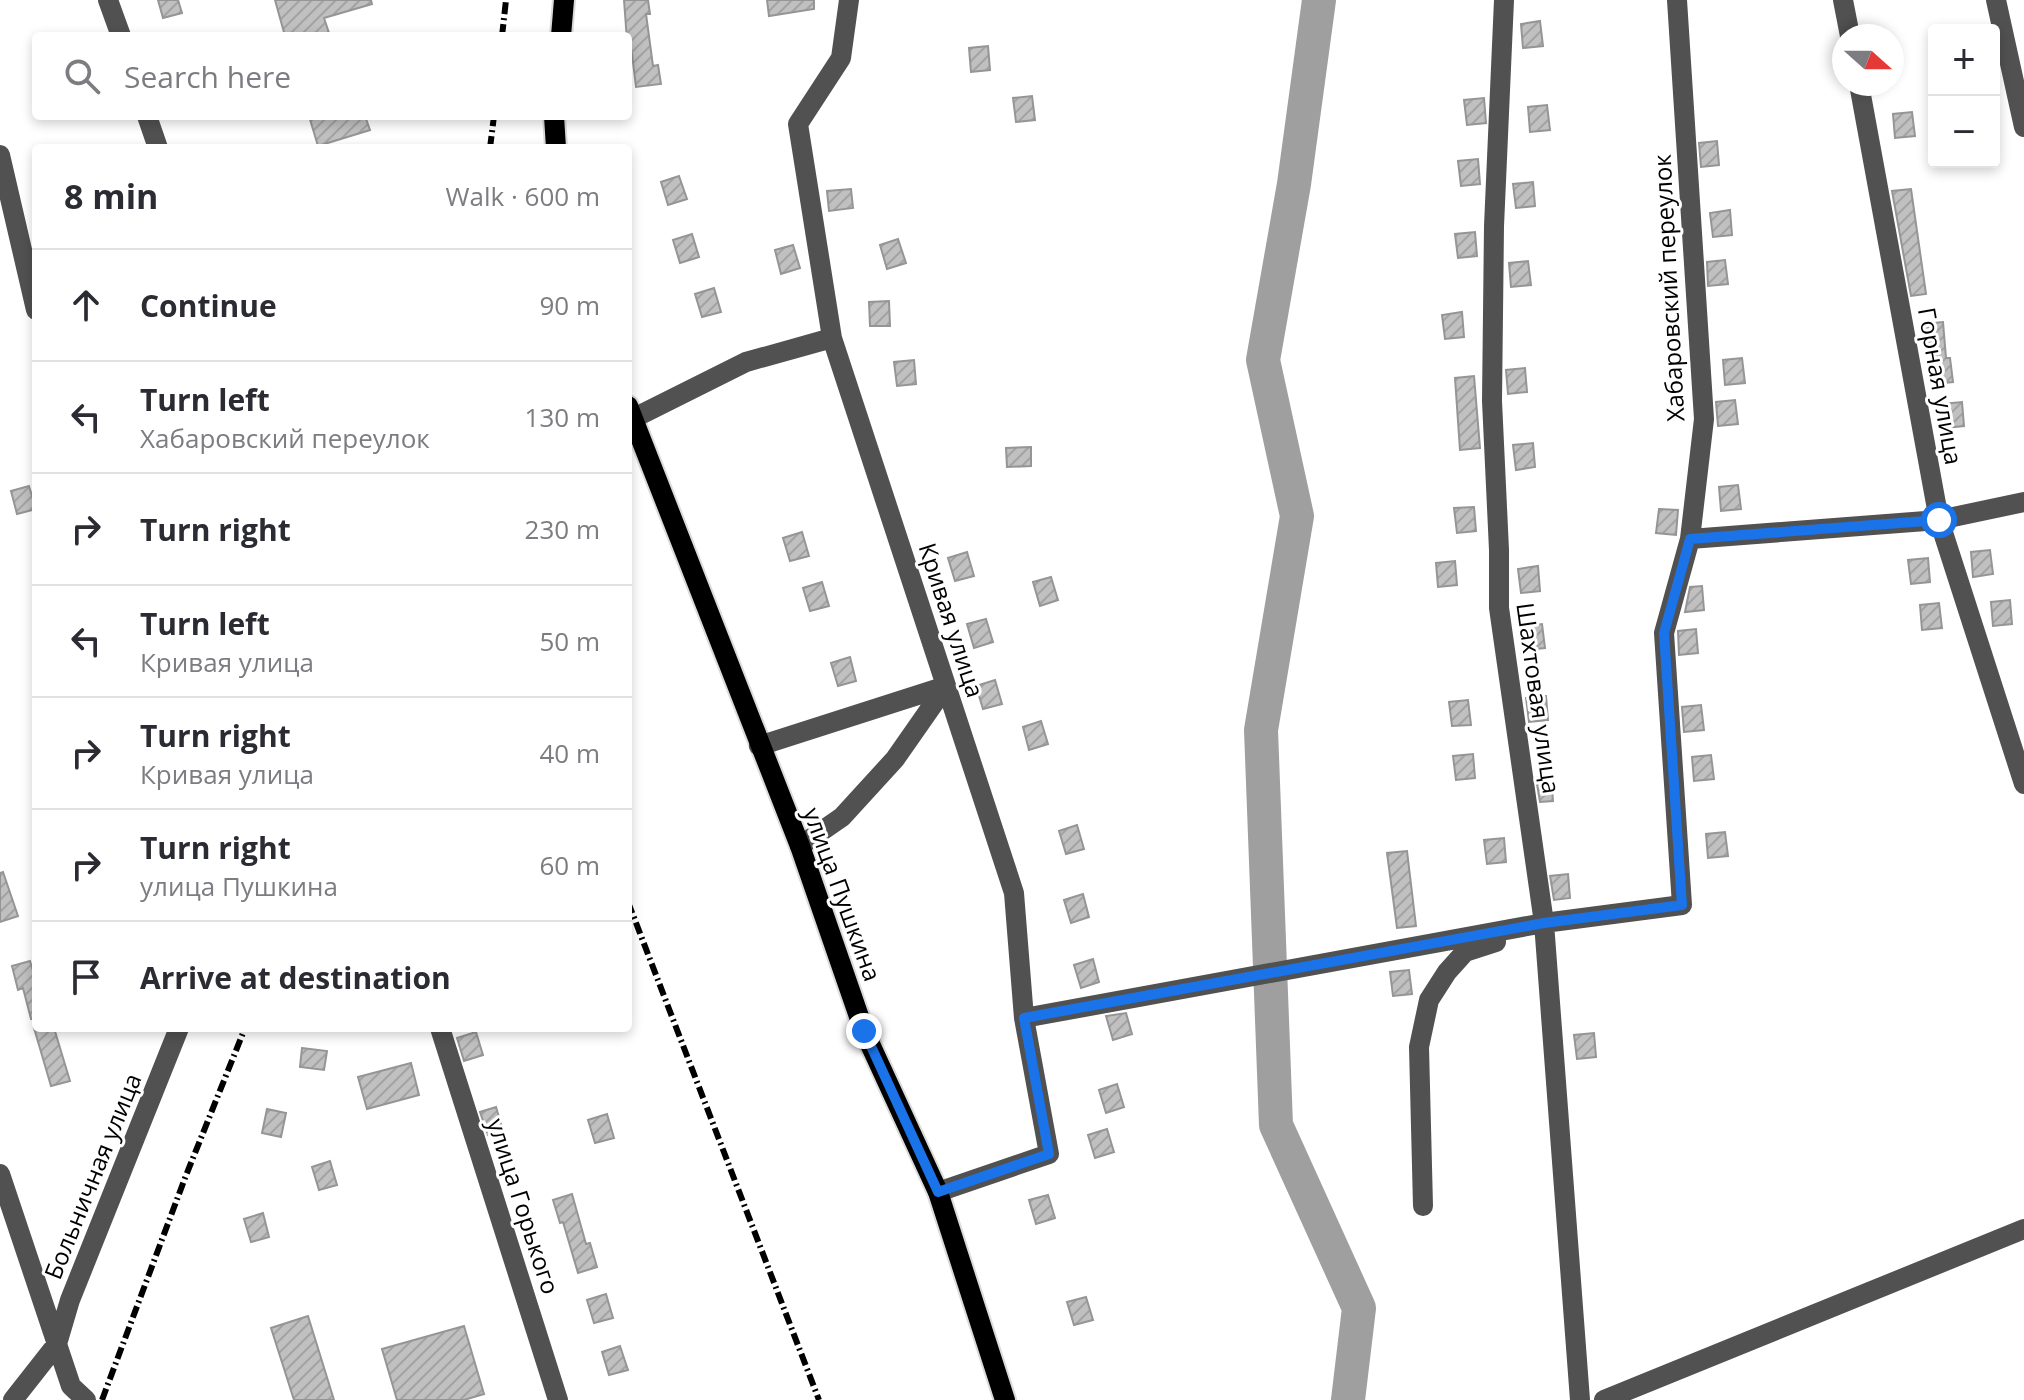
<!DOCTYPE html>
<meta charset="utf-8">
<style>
body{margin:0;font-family:"Open Sans",sans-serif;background:#f2f2f3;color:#2b2b33}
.controls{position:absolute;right:24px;top:24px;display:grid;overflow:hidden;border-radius:8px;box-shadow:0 4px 12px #0003}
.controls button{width:72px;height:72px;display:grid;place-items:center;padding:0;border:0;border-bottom:2px solid #e1e1e2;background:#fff;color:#2b2b33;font:40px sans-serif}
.compass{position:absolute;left:1832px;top:24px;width:72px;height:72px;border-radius:50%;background:#fff;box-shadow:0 4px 12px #0003;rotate:111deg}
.stop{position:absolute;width:24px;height:24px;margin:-18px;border:6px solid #1a73e8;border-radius:50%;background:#fff}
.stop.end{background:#1a73e8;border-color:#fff;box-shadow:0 2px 8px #0008}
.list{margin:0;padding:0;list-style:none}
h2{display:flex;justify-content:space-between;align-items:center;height:104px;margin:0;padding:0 32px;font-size:34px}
h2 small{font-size:26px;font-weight:400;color:#7c7c81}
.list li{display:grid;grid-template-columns:52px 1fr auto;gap:24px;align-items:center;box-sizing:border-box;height:112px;padding:0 32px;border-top:2px solid #e1e1e2}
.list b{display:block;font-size:30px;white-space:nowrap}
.list p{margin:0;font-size:26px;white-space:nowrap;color:#7c7c81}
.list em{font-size:26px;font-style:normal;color:#7c7c81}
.icon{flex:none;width:44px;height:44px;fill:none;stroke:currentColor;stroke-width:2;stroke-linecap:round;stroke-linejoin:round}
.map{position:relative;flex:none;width:2024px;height:1400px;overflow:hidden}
.search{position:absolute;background:#fff;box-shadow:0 4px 12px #0003;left:32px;top:32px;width:600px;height:88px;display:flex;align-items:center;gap:20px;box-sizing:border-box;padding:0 28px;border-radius:8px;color:#7c7c81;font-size:30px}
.panel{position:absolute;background:#fff;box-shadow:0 4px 12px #0003;left:32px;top:144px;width:600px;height:888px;border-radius:8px}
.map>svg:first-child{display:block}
</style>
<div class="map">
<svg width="2024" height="1400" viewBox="0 0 2024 1400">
<defs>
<pattern id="building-hatch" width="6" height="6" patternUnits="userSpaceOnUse" patternTransform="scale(2)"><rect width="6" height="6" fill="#c0c0c0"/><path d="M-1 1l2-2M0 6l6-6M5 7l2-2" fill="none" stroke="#a3a3a3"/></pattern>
</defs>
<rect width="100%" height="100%" fill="#fff"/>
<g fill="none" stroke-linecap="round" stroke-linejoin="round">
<path stroke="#9f9f9f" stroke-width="34" d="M1319,0L1294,184L1263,360L1297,516L1261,730L1276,1125L1359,1308L1348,1400"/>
</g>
<path fill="url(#building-hatch)" stroke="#959595" stroke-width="2" d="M158,0H178L182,13L163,18Z
M275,0H371L372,4L324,18L330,36H285Z
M624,0H648L650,14H646L653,66L658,65L661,84L636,87L632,54H628Z
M767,0H814V9L769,16Z
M1540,21L1543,46L1523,48L1521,24Z
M988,46L990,70L971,72L969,48Z
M1032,96L1035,120L1016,122L1013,98Z
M1484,98L1486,123L1467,125L1464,100Z
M1547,105L1550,130L1530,132L1528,107Z
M1912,112L1915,136L1895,138L1893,114Z
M309,116H365L370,130L318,146Z
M1717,141L1719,165L1701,167L1699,143Z
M1478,159L1480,184L1461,186L1458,161Z
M679,176L687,199L668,205L661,182Z
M1533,182L1535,206L1516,208L1513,184Z
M851,189L853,208L829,211L827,191Z
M1911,189L1926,294L1911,296L1892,191Z
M1730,210L1732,235L1713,237L1710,213Z
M1475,232L1477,256L1458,258L1455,234Z
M692,234L699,257L680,263L673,240Z
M898,239L906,263L887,269L880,245Z
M793,245L800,268L781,274L775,250Z
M1725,260L1728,284L1708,286L1707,262Z
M1528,261L1531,285L1511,287L1509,263Z
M714,288L721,312L702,317L695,294Z
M889,301L890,326H870L869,302Z
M1462,312L1464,337L1445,339L1442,315Z
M1943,322L1946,358H1950L1953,382L1934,384L1930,348H1926L1923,324Z
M1742,358L1745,383L1725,385L1723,360Z
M914,360L916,384L897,386L894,362Z
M1525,368L1527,392L1508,394L1506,370Z
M1474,376L1480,448L1460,450L1455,378Z
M1735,400L1738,424L1718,426L1716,402Z
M1962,402L1964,426L1945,428L1942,404Z
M1533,443L1535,467L1516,470L1513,445Z
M1031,447V466L1007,467L1006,448Z
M1738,485L1741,509L1721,511L1719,487Z
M29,486L36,509L17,514L11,491Z
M1474,507L1476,531L1457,533L1454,508Z
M1659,509L1678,510L1676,535L1656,533Z
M802,532L809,556L790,561L783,538Z
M1990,550L1993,574L1973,577L1971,552Z
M967,552L974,576L955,581L948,558Z
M1928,558L1930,582L1911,584L1908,560Z
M1455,561L1457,585L1438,587L1436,563Z
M1538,566L1540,591L1521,593L1518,569Z
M1051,577L1058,600L1040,606L1033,582Z
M822,582L829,606L810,611L803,588Z
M1702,586L1704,610L1685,612L1690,587Z
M2010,600L2012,624L1993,626L1991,602Z
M1939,603L1942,628L1922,630L1920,605Z
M986,619L993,642L974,648L967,624Z
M1542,624L1545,648L1526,650L1523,626Z
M1696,629L1698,653L1679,655L1678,631Z
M850,657L856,681L838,686L831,663Z
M995,680L1002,704L983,709L976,686Z
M1546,696L1548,720L1529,722L1526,698Z
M1468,700L1471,725L1452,726L1449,702Z
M1701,705L1704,730L1684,732L1682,707Z
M1041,721L1048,744L1029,750L1023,727Z
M1473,754L1475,778L1456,780L1453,756Z
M1711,755L1714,779L1694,781L1692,757Z
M1551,777L1553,801L1540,802L1536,778Z
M1077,825L1084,849L1066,854L1059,831Z
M1725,832L1728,856L1708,858L1706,834Z
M1504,838L1506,862L1487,864L1484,840Z
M1407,851L1416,926L1397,928L1387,853Z
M3,872L18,916L0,922V873Z
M1568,874L1570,898L1554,900L1550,876Z
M1083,894L1089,917L1071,923L1064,900Z
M1093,959L1099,982L1081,988L1074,965Z
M30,961L36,981V1019H31L23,988L18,990L12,966Z
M1409,970L1412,994L1393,996L1390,972Z
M1126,1013L1132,1034L1113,1040L1106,1016Z
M34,1028H54L70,1081L51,1086Z
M476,1032L483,1055L464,1061L457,1038Z
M1594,1033L1596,1057L1577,1059L1574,1035Z
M302,1048L327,1051L324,1070L300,1067Z
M411,1063L419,1095L367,1109L358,1077Z
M1117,1084L1124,1107L1106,1113L1099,1090Z
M496,1107L503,1131L488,1135L480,1112Z
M267,1109L286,1113L281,1137L262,1133Z
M607,1114L614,1138L595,1143L588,1120Z
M1107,1129L1114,1152L1095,1158L1088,1135Z
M330,1161L337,1185L319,1190L312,1167Z
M572,1194L586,1244L590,1243L597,1267L578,1273L563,1222L560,1223L553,1200Z
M1048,1195L1055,1218L1036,1224L1029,1200Z
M263,1213L269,1237L251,1242L244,1219Z
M606,1294L613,1318L594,1323L587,1300Z
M1086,1297L1093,1320L1074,1325L1067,1302Z
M308,1316L334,1400H294L271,1328Z
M464,1326L484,1394L464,1400H397L382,1349Z
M620,1346L628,1370L609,1375L602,1352Z"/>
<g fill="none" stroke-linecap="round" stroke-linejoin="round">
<g stroke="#dbdbdb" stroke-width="24">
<path id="major" d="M561,36L564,0
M554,116L556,148
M628,406L800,846L864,1031L938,1192L1005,1400"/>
</g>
<path stroke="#515151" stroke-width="20" d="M108,0L121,36
M849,0L841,58L798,124L832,338L1014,893L1024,1018L1049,1154L938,1192
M1504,0L1494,226L1492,401L1499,550V608L1544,923L1580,1400
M1843,0L1850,36
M1996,0L2024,127
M1859,84L1939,520L2024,784
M147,116L158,148
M0,155L36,310
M632,419L746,362L832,338
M1690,539L1939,520L2024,502
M759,746L946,686L895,759L842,817L800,846
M1024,1018L1544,923L1682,905L1664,633L1690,539L1704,419L1677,0
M440,1028L558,1400
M0,1174L71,1386L86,1400
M1423,1206L1419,1047L1429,1000L1447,972L1465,952L1496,942
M13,1400L57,1344L70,1300L179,1028
M1604,1400L2024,1229"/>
<use href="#major" stroke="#000" stroke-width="20"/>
<path stroke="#000" stroke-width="6" stroke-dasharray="12 4 2 4" stroke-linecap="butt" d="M502,36L506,0
M490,148L494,116
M628,902L819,1400
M102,1400L185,1178L245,1028"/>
</g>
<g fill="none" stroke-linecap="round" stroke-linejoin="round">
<path stroke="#1a73e8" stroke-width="10" d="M864,1031L938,1192L1049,1154L1024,1018L1544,923L1682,905L1664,633L1690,539L1939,520"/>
</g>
<g text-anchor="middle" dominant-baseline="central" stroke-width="6" stroke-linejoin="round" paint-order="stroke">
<g font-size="24" fill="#000" stroke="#fff">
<text transform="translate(1668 288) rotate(-93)">Хабаровский переулок</text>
<text transform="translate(1941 386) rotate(80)">Горная улица</text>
<text transform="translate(952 620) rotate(72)">Кривая улица</text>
<text transform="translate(1539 698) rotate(82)">Шахтовая улица</text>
<text transform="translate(843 894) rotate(70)">улица Пушкина</text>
<text transform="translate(92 1176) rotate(-68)">Больничная улица</text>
<text transform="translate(524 1206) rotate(72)">улица Горького</text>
</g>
</g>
</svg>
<div class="controls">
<button>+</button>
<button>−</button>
</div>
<svg class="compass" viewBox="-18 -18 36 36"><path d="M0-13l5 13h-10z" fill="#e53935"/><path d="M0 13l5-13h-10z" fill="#7c7c81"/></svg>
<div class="stop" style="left:1939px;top:520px"></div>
<div class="stop end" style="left:864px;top:1031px"></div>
<div class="search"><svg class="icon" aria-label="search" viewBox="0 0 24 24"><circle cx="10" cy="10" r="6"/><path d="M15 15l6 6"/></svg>Search here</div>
<section class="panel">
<h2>8 min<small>Walk · 600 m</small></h2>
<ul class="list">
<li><svg class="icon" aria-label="ahead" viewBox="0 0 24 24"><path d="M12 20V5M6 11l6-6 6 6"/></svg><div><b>Continue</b></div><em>90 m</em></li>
<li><svg class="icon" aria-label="left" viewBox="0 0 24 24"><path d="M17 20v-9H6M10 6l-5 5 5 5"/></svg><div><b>Turn left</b><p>Хабаровский переулок</p></div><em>130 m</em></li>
<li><svg class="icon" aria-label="right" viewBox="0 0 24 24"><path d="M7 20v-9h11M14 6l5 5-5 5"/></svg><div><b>Turn right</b></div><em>230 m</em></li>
<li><svg class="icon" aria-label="left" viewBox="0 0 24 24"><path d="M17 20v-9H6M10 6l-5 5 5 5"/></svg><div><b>Turn left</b><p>Кривая улица</p></div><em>50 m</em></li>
<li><svg class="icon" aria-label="right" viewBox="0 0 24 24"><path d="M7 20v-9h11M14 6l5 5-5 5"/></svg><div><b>Turn right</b><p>Кривая улица</p></div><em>40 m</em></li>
<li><svg class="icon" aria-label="right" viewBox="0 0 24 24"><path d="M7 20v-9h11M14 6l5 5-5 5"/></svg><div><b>Turn right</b><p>улица Пушкина</p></div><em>60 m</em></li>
<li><svg class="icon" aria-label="arrive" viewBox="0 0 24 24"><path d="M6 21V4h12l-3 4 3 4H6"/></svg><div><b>Arrive at destination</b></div></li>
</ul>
</section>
</div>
